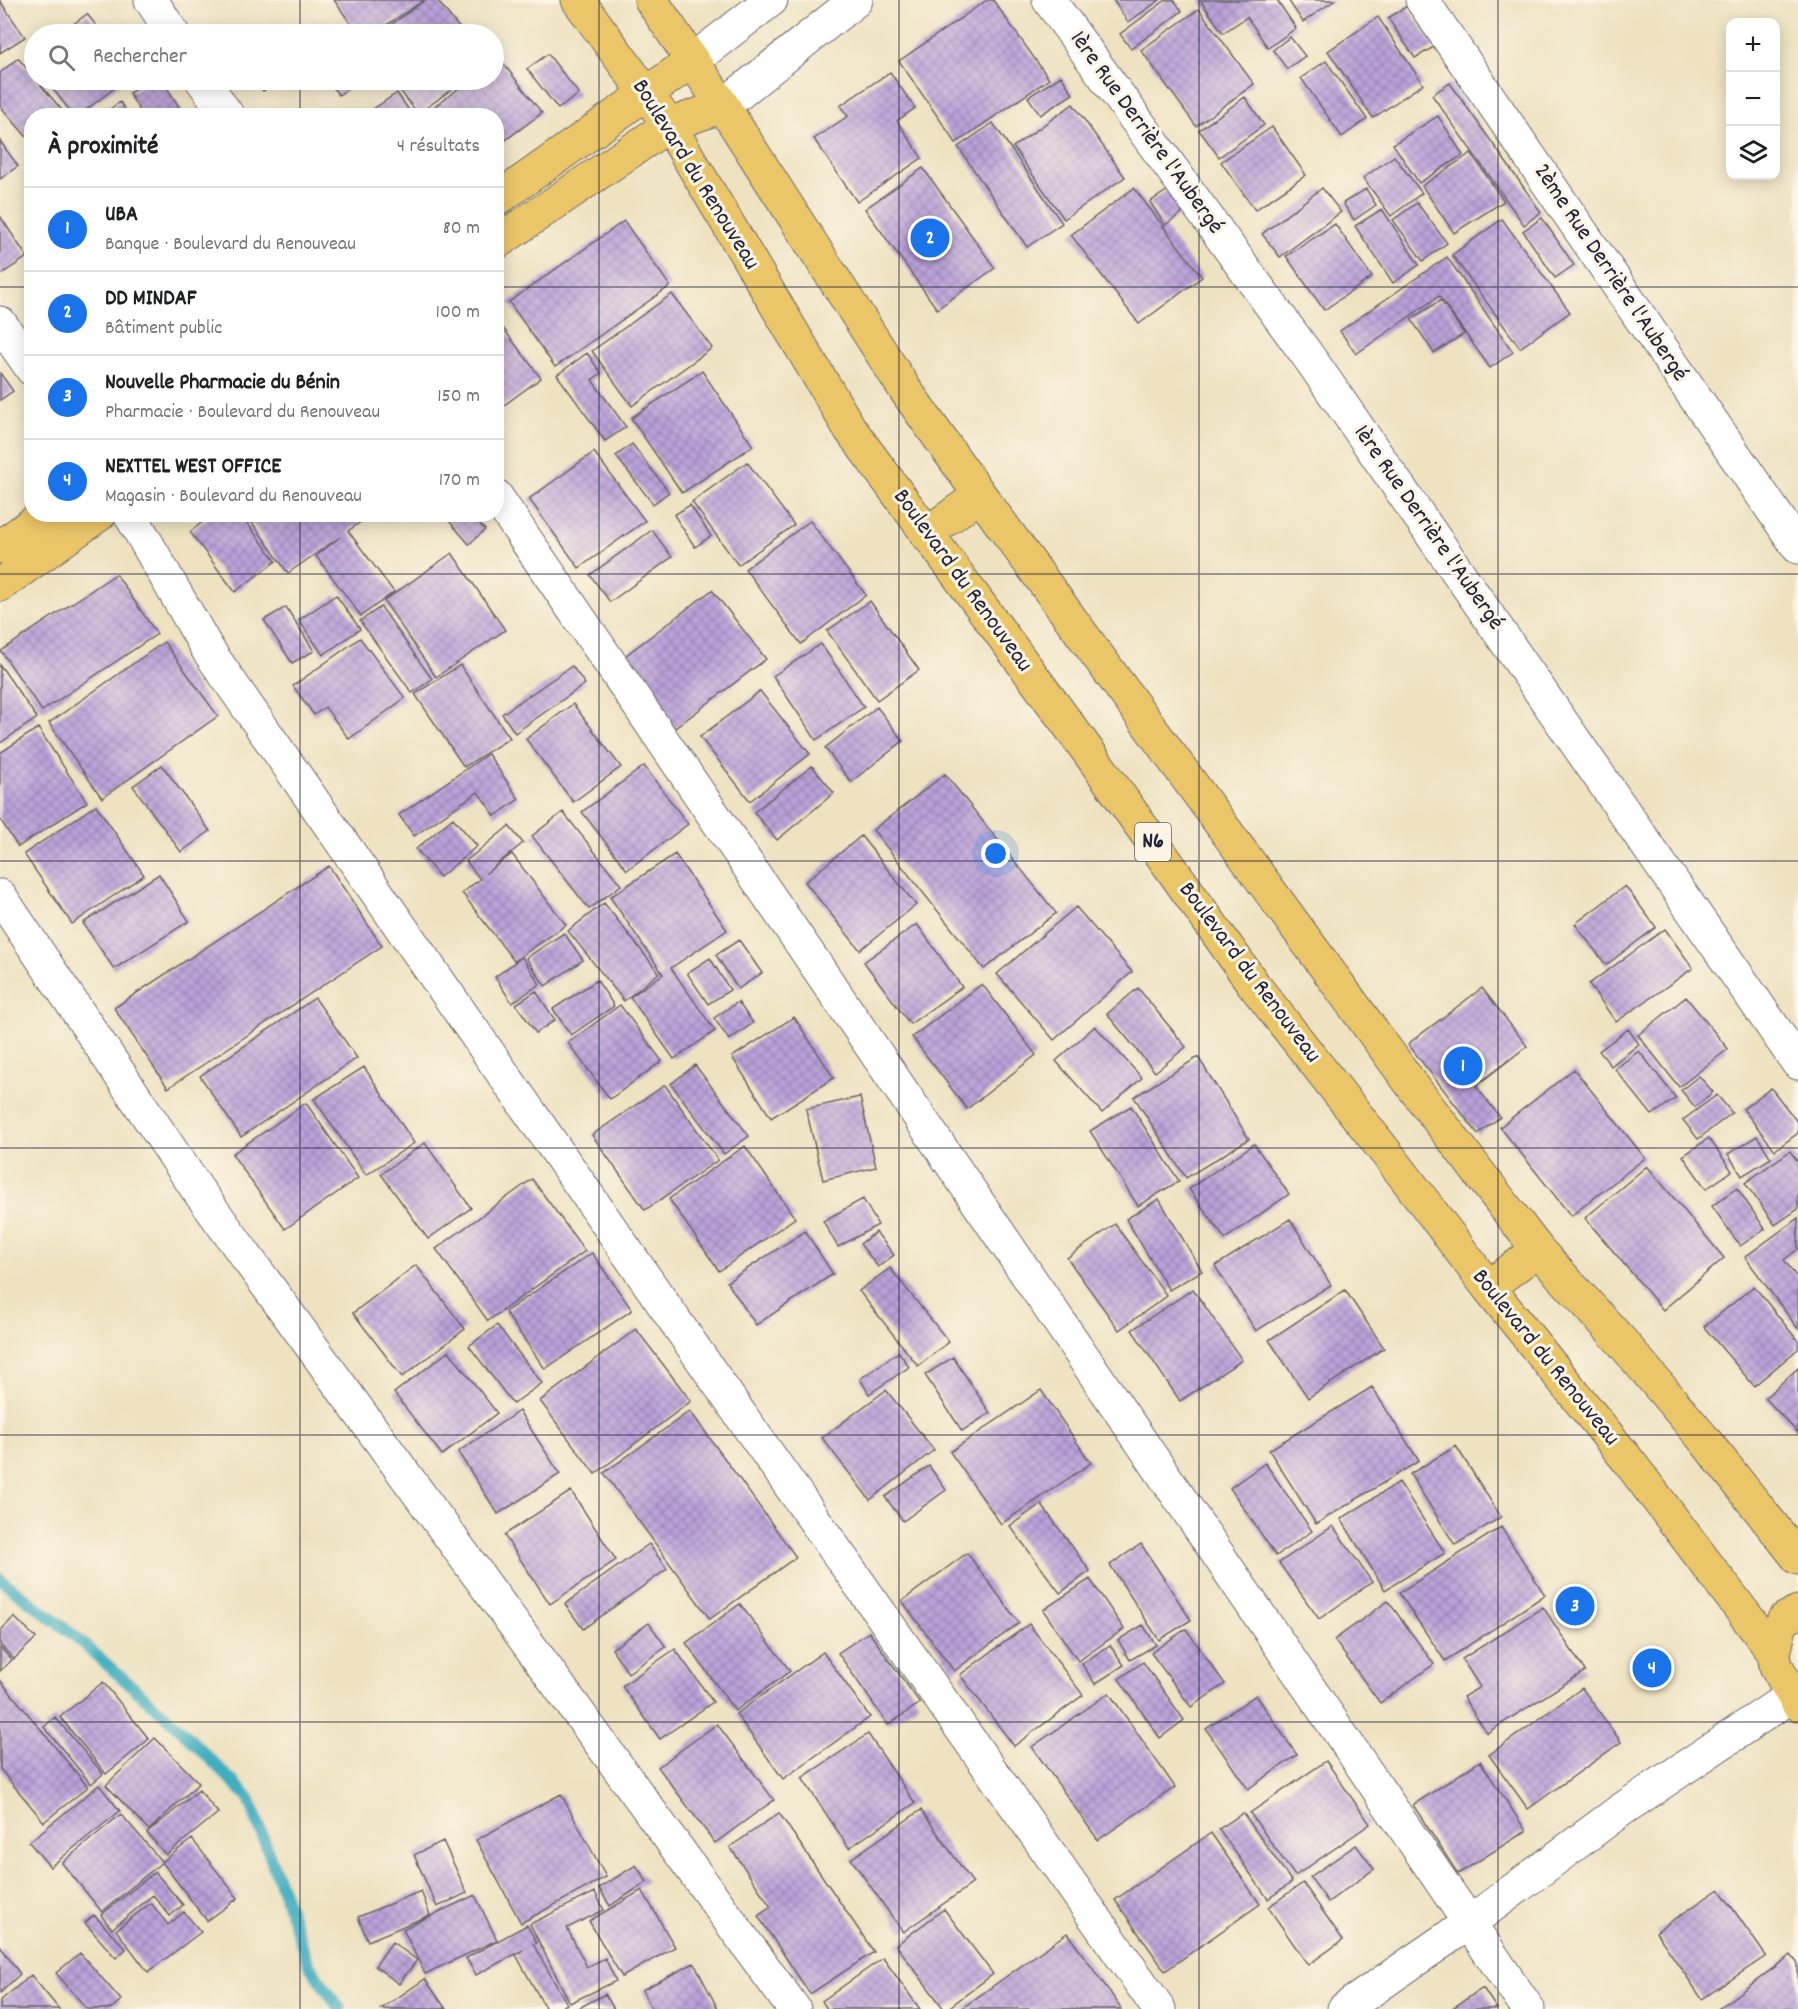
<!DOCTYPE html>
<html lang="fr">
<meta charset="utf-8">
<style>
body{margin:0;font-family:Dekko,sans-serif;background:#f6f6f6;color:#202124}
.controls{position:absolute;right:18px;top:18px;display:grid;overflow:hidden;border-radius:12px;box-shadow:0 3px 15px #0003}
.controls button{width:54px;height:54px;display:grid;place-items:center;padding:0;border:0;border-bottom:2px solid #e0e0e0;background:#fff;color:#202124;font:30px sans-serif}
.you{position:absolute;left:996px;top:854px;width:21px;height:21px;margin:-15px;border:4px solid #fff;border-radius:50%;background:#1a73e8;box-shadow:0 0 0 9px #1a73e833}
.badge{display:grid;place-items:center;width:39px;height:39px;border-radius:50%;background:#1a73e8;color:#fff;font-size:20px;font-weight:700}
.pin{position:absolute;translate:-50% -50%;border:3px solid #fff;box-shadow:0 2px 6px #0006}
.list{margin:0;padding:0;list-style:none}
h2{display:flex;justify-content:space-between;align-items:center;height:78px;margin:0;padding:0 24px;font-size:26px}
h2 small{font-size:20px;font-weight:400;color:#757577}
.list li{display:grid;grid-template-columns:39px 1fr auto;gap:18px;align-items:center;box-sizing:border-box;height:84px;padding:0 24px;border-top:2px solid #e0e0e0}
.list b{display:block;font-size:22px;white-space:nowrap}
.list p{margin:0;font-size:20px;white-space:nowrap;color:#757577}
.list em{font-size:20px;font-style:normal;color:#757577}
.icon{flex:none;width:33px;height:33px;fill:none;stroke:currentColor;stroke-width:2;stroke-linecap:round;stroke-linejoin:round}
.map{position:relative;flex:none;width:1798px;height:2009px;overflow:hidden}
.search{position:absolute;background:#fff;box-shadow:0 3px 15px #0003;left:24px;top:24px;width:480px;height:66px;display:flex;align-items:center;gap:15px;box-sizing:border-box;padding:0 21px;border-radius:33px;color:#757577;font-size:22px}
.panel{position:absolute;background:#fff;box-shadow:0 3px 15px #0003;left:24px;top:108px;width:480px;height:414px;border-radius:24px}
.map>svg:first-child{display:block}
</style>
<div class="map">
<svg width="1798" height="2009" viewBox="0 0 1798 2009">
<defs>
<pattern id="building-cross-hatch" width="8" height="8" patternUnits="userSpaceOnUse" patternTransform="scale(1.5)"><rect width="8" height="8" fill="#bba3da"/><path d="M0 0l8 8M0 8l8-8" fill="none" stroke="#9884b2"/></pattern>
</defs>
<rect width="100%" height="100%" fill="#fcf5e5"/>
<filter id="ink" filterUnits="userSpaceOnUse"><feTurbulence type="fractalNoise" baseFrequency=".0167" numOctaves="2"/><feDisplacementMap in="SourceGraphic" scale="12" xChannelSelector="R" yChannelSelector="G"/><feConvolveMatrix kernelMatrix="1 2 1 2 8 2 1 2 1" color-interpolation-filters="sRGB"/></filter>
<filter id="wash" filterUnits="userSpaceOnUse"><feTurbulence type="fractalNoise" baseFrequency=".008" numOctaves="4" result="noise"/><feDisplacementMap in="SourceGraphic" scale="24" xChannelSelector="R" yChannelSelector="G"/><feGaussianBlur stdDeviation="1.35" result="paint"/><feColorMatrix in="noise" values="0 0 0 0 0 0 0 0 0 0 0 0 0 0 0 0 0 1.4 0 .05"/><feComposite in="paint" operator="in"/></filter>
<g filter="url(#wash)">
<rect width="100%" height="100%" fill="#eee2c1"/>
<g fill="none" stroke-linecap="round" stroke-linejoin="round">
<path stroke="#41adc0" stroke-width="12" d="M0,1579L72,1634L176,1725L249,1798L309,1965L340,2009"/>
</g>
<g id="blocks">
<path fill="url(#building-cross-hatch)" d="M334,0H424L373,34H358Z
M425,0H437L464,34H379Z
M987,0H993L1049,79L956,143L899,61Z
M1113,0H1160L1128,22Z
M1166,0H1174L1182,11L1131,49L1120,34Z
M1200,0H1277L1296,28L1268,48L1247,17L1223,33Z
M1288,0H1335L1303,22Z
M0,1L25,37L0,53Z
M1407,6L1434,47L1415,58L1388,18Z
M1199,9L1254,84L1196,126L1141,50Z
M87,14L103,34H60Z
M1378,17L1423,84L1373,118L1328,51Z
M1290,37L1305,56L1287,69L1273,50Z
M548,54L579,94L558,109L527,69Z
M18,58L67,116H32V143L0,106V73Z
M499,58L542,113L496,147V116H422L470,80H494V62Z
M1326,61L1367,119L1342,137L1301,78Z
M890,72L915,108L897,121L922,158L857,202L814,139L848,116L840,106Z
M1061,76L1073,94L1040,115L1028,97Z
M46,80H125L78,116H74Z
M152,80H162L185,116H143L129,93Z
M255,80H278L263,91Z
M327,80H359L339,95Z
M392,80H464L418,114Z
M1450,83L1541,212L1524,225L1432,95Z
M397,93L413,116H363Z
M1245,97L1264,125L1219,157L1199,130Z
M120,102L129,116H100Z
M1073,104L1125,177L1064,219L1013,147Z
M1438,116L1463,155L1419,183L1393,144Z
M993,123L1062,223L1027,247L958,147Z
M1272,127L1306,175L1255,210L1221,162Z
M0,141L18,166L0,179Z
M1471,153L1504,201L1454,233L1422,186Z
M1394,156L1422,193L1391,216L1363,178Z
M923,168L995,268L937,309L865,209Z
M1134,188L1202,277L1139,324L1071,235Z
M1171,188L1186,210L1165,225L1150,202Z
M1322,188L1341,212L1280,257L1262,234Z
M1366,189L1376,205L1354,220L1343,203Z
M1417,203L1447,243L1423,261L1393,220Z
M1382,209L1419,265L1393,283L1355,226Z
M0,216L27,257L0,275Z
M1542,218L1574,265L1555,278L1523,231Z
M1502,219L1570,312L1520,348L1452,255Z
M624,221L670,286L555,367L509,302Z
M1335,224L1372,277L1324,310L1286,256Z
M1447,257L1513,352L1490,368L1439,296L1356,354L1340,331Z
M672,294L712,348L632,406L592,351Z
M1441,300L1464,334L1434,353L1411,319Z
M496,319L541,378L496,411Z
M587,353L601,373L592,380L626,427L605,441L557,375Z
M702,371L753,446L682,493L631,418Z
M0,373L13,391L0,400Z
M632,444L669,492L653,504L616,456Z
M594,452L645,521L579,568L529,499Z
M747,462L794,525L738,565L692,502Z
M690,505L711,536L695,547L674,515Z
M213,514H240L276,561L235,592L190,532Z
M246,514H372L348,531L394,592L361,616L316,556L340,537L288,573Z
M443,514H471L485,530L469,544Z
M810,521L866,595L801,644L745,569Z
M652,530L672,557L610,602L590,575Z
M452,553L505,630L436,677L384,601Z
M116,574L157,634L42,711L1,651Z
M712,590L766,659L675,728L621,659Z
M336,595L360,629L323,655L299,620Z
M870,601L919,670L877,700L827,631Z
M286,607L314,651L292,663L264,620Z
M381,607L432,679L412,693L360,621Z
M360,638L405,698L349,739L325,707L314,715L293,686Z
M164,642L218,716L102,798L49,723Z
M821,644L864,707L816,740L773,676Z
M0,665L37,718L0,743Z
M460,665L510,738L464,767L415,694Z
M572,666L585,684L515,733L502,714Z
M760,691L810,754L750,801L700,737Z
M573,704L621,767L573,802L526,739Z
M877,707L903,741L851,782L825,748Z
M38,728L87,802L18,847L0,819V753Z
M488,754L519,799L495,816L478,792L414,836L399,815Z
M162,765L210,831L181,852L133,786Z
M644,766L688,824L627,870L582,812Z
M812,766L834,793L777,840L754,812Z
M945,774L1056,913L984,969L873,830Z
M96,805L144,875L72,924L24,854Z
M563,812L621,885L589,909L532,836Z
M453,818L477,846L440,877L416,849Z
M509,826L523,843L485,874L512,854L566,925L514,961L462,893L480,879L466,861Z
M861,836L916,905L860,950L805,882Z
M675,854L727,930L671,968L715,1031L674,1059L630,997L663,974L610,897Z
M329,866L382,946L168,1088L114,1008Z
M159,874L189,921L114,969L83,923Z
M1625,886L1656,927L1606,965L1575,924Z
M604,903L659,973L624,1001L568,931Z
M1076,907L1132,972L1054,1040L997,974Z
M917,924L962,987L910,1024L864,962Z
M1665,929L1693,968L1616,1022L1589,984Z
M564,933L583,960L545,986L526,958Z
M739,940L762,973L738,989L716,955Z
M522,957L540,984L512,1003L495,977Z
M710,958L730,990L708,1004L687,973Z
M597,980L614,1006L571,1035L553,1009Z
M982,984L1036,1055L967,1109L912,1037Z
M1138,988L1186,1047L1155,1072L1107,1014Z
M1482,988L1527,1046L1476,1086L1500,1117L1478,1134L1408,1044Z
M536,991L555,1020L536,1033L516,1004Z
M1686,997L1728,1049L1679,1087L1638,1035Z
M315,998L357,1058L241,1137L200,1076Z
M738,1002L753,1023L729,1040L714,1018Z
M620,1005L662,1061L610,1099L568,1043Z
M794,1017L834,1078L771,1118L732,1057Z
M1095,1026L1142,1078L1102,1113L1056,1061Z
M1628,1029L1639,1044L1611,1066L1599,1051Z
M1639,1051L1676,1098L1652,1115L1615,1069Z
M1198,1057L1249,1139L1186,1178L1134,1097Z
M695,1065L749,1136L724,1154L671,1084Z
M364,1067L414,1143L366,1175L314,1099Z
M1574,1069L1645,1158L1571,1216L1500,1127Z
M1699,1076L1713,1092L1695,1107L1681,1090Z
M665,1085L718,1160L645,1210L592,1135Z
M1771,1088L1798,1123V1133L1775,1150L1743,1109Z
M1717,1095L1732,1113L1698,1139L1683,1120Z
M860,1097L876,1167L823,1180L806,1109Z
M306,1103L358,1178L285,1229L232,1154Z
M1131,1106L1179,1181L1138,1206L1090,1131Z
M1757,1136L1771,1158L1742,1176L1728,1154Z
M1709,1138L1732,1171L1706,1189L1683,1156Z
M425,1143L471,1208L428,1239L381,1174Z
M1254,1144L1289,1194L1225,1239L1189,1189Z
M745,1146L795,1218L719,1271L669,1199Z
M1790,1151L1798,1162V1209L1775,1225L1745,1183Z
M1647,1166L1724,1258L1663,1310L1585,1218Z
M532,1179L585,1251L488,1321L436,1249Z
M1737,1188L1765,1229L1740,1246L1712,1206Z
M863,1199L878,1225L838,1247L823,1221Z
M1159,1199L1202,1271L1169,1290L1126,1219Z
M1798,1218V1249L1784,1260L1798,1279V1329L1745,1257Z
M1290,1219L1331,1285L1256,1331L1215,1266Z
M1115,1224L1167,1296L1119,1330L1067,1258Z
M805,1231L833,1274L756,1325L727,1282Z
M876,1232L894,1255L878,1267L860,1244Z
M592,1253L632,1310L545,1369L505,1312Z
M416,1265L465,1329L402,1377L353,1313Z
M890,1268L949,1342L918,1366L859,1291Z
M1754,1286L1798,1341V1349L1754,1386L1704,1327Z
M1193,1289L1242,1360L1180,1401L1132,1330Z
M1345,1290L1384,1348L1308,1398L1269,1340Z
M497,1325L542,1383L513,1404L469,1346Z
M636,1329L691,1401L595,1474L540,1401Z
M449,1351L497,1413L442,1455L394,1393Z
M899,1352L909,1367L869,1394L860,1379Z
M953,1357L990,1413L962,1431L925,1375Z
M1798,1368V1433L1765,1398Z
M1372,1387L1419,1461L1316,1524L1269,1450Z
M886,1390L934,1450L870,1500L822,1438Z
M1041,1390L1091,1463L1001,1524L950,1452Z
M519,1411L560,1474L498,1514L458,1452Z
M690,1411L796,1557L710,1619L604,1473Z
M1456,1446L1501,1517L1455,1545L1410,1474Z
M1265,1463L1312,1531L1276,1556L1230,1488Z
M929,1466L946,1490L903,1521L885,1497Z
M1399,1482L1445,1553L1385,1590L1341,1519Z
M571,1491L616,1560L550,1604L504,1535Z
M1041,1504L1090,1571L1060,1593L1010,1526Z
M1333,1526L1372,1582L1319,1619L1279,1563Z
M1501,1527L1545,1595L1445,1661L1399,1593Z
M649,1544L667,1569L583,1629L565,1604Z
M1141,1544L1191,1620L1159,1640L1110,1565Z
M967,1553L1019,1623L954,1671L902,1601Z
M1090,1579L1124,1629L1078,1661L1043,1610Z
M1388,1601L1434,1664L1380,1703L1334,1640Z
M740,1604L790,1671L735,1711L686,1643Z
M1543,1607L1585,1671L1487,1733L1463,1697L1480,1687L1462,1659Z
M14,1617L36,1638L14,1659L0,1645V1631Z
M649,1623L666,1647L628,1673L612,1649Z
M1029,1624L1083,1695L1014,1746L960,1675Z
M1143,1625L1156,1645L1130,1660L1118,1640Z
M1186,1629L1225,1684L1191,1707L1151,1653Z
M869,1632L920,1703L888,1725L838,1653Z
M1110,1645L1124,1665L1095,1684L1082,1664Z
M0,1648L12,1660L0,1671Z
M675,1649L713,1702L660,1739L622,1686Z
M823,1652L870,1717L783,1779L736,1714Z
M1143,1662L1184,1720L1160,1738L1119,1679Z
M0,1680L88,1787L44,1822L0,1769Z
M103,1682L149,1739L106,1774L60,1717Z
M1582,1688L1621,1742L1528,1809L1489,1755Z
M1109,1693L1175,1787L1098,1840L1032,1747Z
M1256,1695L1297,1755L1248,1789L1206,1729Z
M55,1717L103,1774L91,1784L44,1727Z
M717,1724L774,1800L715,1843L658,1767Z
M868,1734L915,1803L849,1848L802,1778Z
M155,1738L199,1783L149,1830L106,1785Z
M1326,1761L1370,1824L1295,1876L1250,1813Z
M1480,1761L1526,1831L1458,1874L1413,1805Z
M99,1785L120,1811L50,1867L29,1842Z
M199,1790L218,1813L166,1855L147,1833Z
M561,1794L606,1877L521,1923L476,1840Z
M921,1810L973,1883L903,1932L851,1859Z
M779,1813L874,1952L810,1994L758,1916L771,1907L730,1847Z
M1243,1813L1292,1882L1268,1899L1219,1829Z
M121,1814L162,1862L192,1839L238,1898L207,1921L162,1862L102,1912L62,1863Z
M1211,1833L1260,1904L1165,1971L1115,1900Z
M443,1841L467,1893L437,1907L414,1855Z
M1356,1845L1374,1869L1328,1902L1310,1877Z
M636,1865L647,1882L610,1906L599,1888Z
M155,1872L183,1905L170,1916L153,1895L112,1929L101,1915Z
M1303,1883L1343,1940L1308,1965L1268,1907Z
M1719,1889L1766,1956L1702,1999L1656,1932Z
M642,1890L675,1947L622,1977L589,1921Z
M421,1891L430,1915L368,1941L358,1917Z
M595,1892L604,1910L567,1928L587,1967L605,1958L616,1981L570,2003L530,1924Z
M475,1895L497,1940L425,1974L403,1929Z
M151,1903L168,1925L184,1912L201,1932L148,1972L116,1930Z
M944,1909L993,1974L947,2009H944L896,1945Z
M94,1915L126,1949L116,1958L85,1923Z
M527,1925L537,1943L533,1944L567,2004L559,2009H546L516,1955L523,1950L476,1975L466,1958Z
M1067,1933L1122,2009H961Z
M392,1942L417,1960L399,1984L375,1966Z
M0,1946L20,1974L0,1993Z
M80,1953L121,2000L111,2009H87L56,1973Z
M1791,1955L1798,1964V2009H1718Z
M883,1958L920,2009H827L822,2001Z
M694,1963L718,2009H652L642,1990Z
M31,1975L59,2009H0V2001Z
M425,1979L446,2009H381Z
M1483,1988L1497,2009H1451Z
M605,1994L614,2009H577Z"/>
</g>
</g>
<g filter="url(#ink)">
<use href="#blocks" fill-opacity="0" stroke="#69656a" stroke-width="1.5"/>
<g fill="none" stroke-linecap="round" stroke-linejoin="round">
<g stroke="#69656a" stroke-width="35">
<path id="minor" d="M151,0L173,34
M1049,0L1313,363L1798,1063
M1422,0L1798,547
M202,80L228,116
M0,323L32,369
M496,496L1528,2009
M130,514L208,650L751,1430L1159,2009
M0,896L197,1189L794,2009
M1344,2009L1469,1923L1621,1810L1793,1695"/>
</g>
<g stroke="#69656a" stroke-width="35">
<path id="tertiary" d="M692,61L771,0
M723,106L856,0"/>
</g>
<g stroke="#69656a" stroke-width="35">
<path id="primary" d="M496,200L692,61
M496,243L669,125L723,106
M0,547L46,514
M0,585L100,514"/>
</g>
<g stroke="#69656a" stroke-width="35">
<path id="trunk" d="M578,0L669,125L850,429L1090,754L1254,985L1402,1173L1488,1287L1630,1463L1774,1653
M651,0L723,106L906,391L980,495L1417,1092L1538,1250L1622,1342L1702,1437L1798,1558
M926,534L980,495
M1488,1287L1538,1250
M1798,1612L1785,1619L1780,1627L1774,1653L1776,1666L1798,1704"/>
</g>
<use href="#minor" stroke="#fff" stroke-width="33"/>
<use href="#tertiary" stroke="#fff" stroke-width="33"/>
<use href="#primary" stroke="#ebc669" stroke-width="33"/>
<use href="#trunk" stroke="#ebc669" stroke-width="33"/>
</g>
</g>
<path fill="none" stroke="#22223b" stroke-width="1.5" stroke-opacity="0.55" d="M300,0V34M599,0V2009M899,0V2009M1199,0V2009M1498,0V2009M300,80V116M0,287H32M496,287H1798M300,514V2009M0,574H1798M0,861H1798M0,1148H1798M0,1435H1798M0,1722H1798"/>
<g text-anchor="middle" dominant-baseline="central" stroke-width="6" stroke-linejoin="round" paint-order="stroke">
<rect fill="#fcf5e5" stroke="#63616e" stroke-width="1.5" x="1135" y="823" width="36" height="38" rx="4.5"/>
<g font-size="22" font-weight="bold" fill="#22223b">
<text x="1153" y="842">N6</text>
</g>
<g font-size="24" fill="#22223b" stroke="#fcf5e5">
<text transform="translate(1146 133) rotate(54)">1ère Rue Derrière l'Aubergé</text>
<text transform="translate(695 175) rotate(58)">Boulevard du Renouveau</text>
<text transform="translate(1610 273) rotate(56)">2ème Rue Derrière l'Aubergé</text>
<text transform="translate(1428 528) rotate(55)">1ère Rue Derrière l'Aubergé</text>
<text transform="translate(962 581) rotate(54)">Boulevard du Renouveau</text>
<text transform="translate(1249 973) rotate(53)">Boulevard du Renouveau</text>
<text transform="translate(1545 1358) rotate(51)">Boulevard du Renouveau</text>
</g>
</g>
</svg>
<div class="controls">
<button>+</button>
<button>−</button>
<button><svg class="icon" aria-label="layers" viewBox="0 0 24 24"><path d="M12 4l9 5-9 5-9-5zM3 14l9 5 9-5"/></svg></button>
</div>
<div class="you"></div>
<div class="pin badge" style="left:1463px;top:1066px">1</div>
<div class="pin badge" style="left:930px;top:238px">2</div>
<div class="pin badge" style="left:1575px;top:1606px">3</div>
<div class="pin badge" style="left:1652px;top:1668px">4</div>
<div class="search"><svg class="icon" aria-label="search" viewBox="0 0 24 24"><circle cx="10" cy="10" r="6"/><path d="M15 15l6 6"/></svg>Rechercher</div>
<section class="panel">
<h2>À proximité<small>4 résultats</small></h2>
<ul class="list">
<li><span class="badge">1</span><div><b>UBA</b><p>Banque · Boulevard du Renouveau</p></div><em>80 m</em></li>
<li><span class="badge">2</span><div><b>DD MINDAF</b><p>Bâtiment public</p></div><em>100 m</em></li>
<li><span class="badge">3</span><div><b>Nouvelle Pharmacie du Bénin</b><p>Pharmacie · Boulevard du Renouveau</p></div><em>150 m</em></li>
<li><span class="badge">4</span><div><b>NEXTTEL WEST OFFICE</b><p>Magasin · Boulevard du Renouveau</p></div><em>170 m</em></li>
</ul>
</section>
</div>
